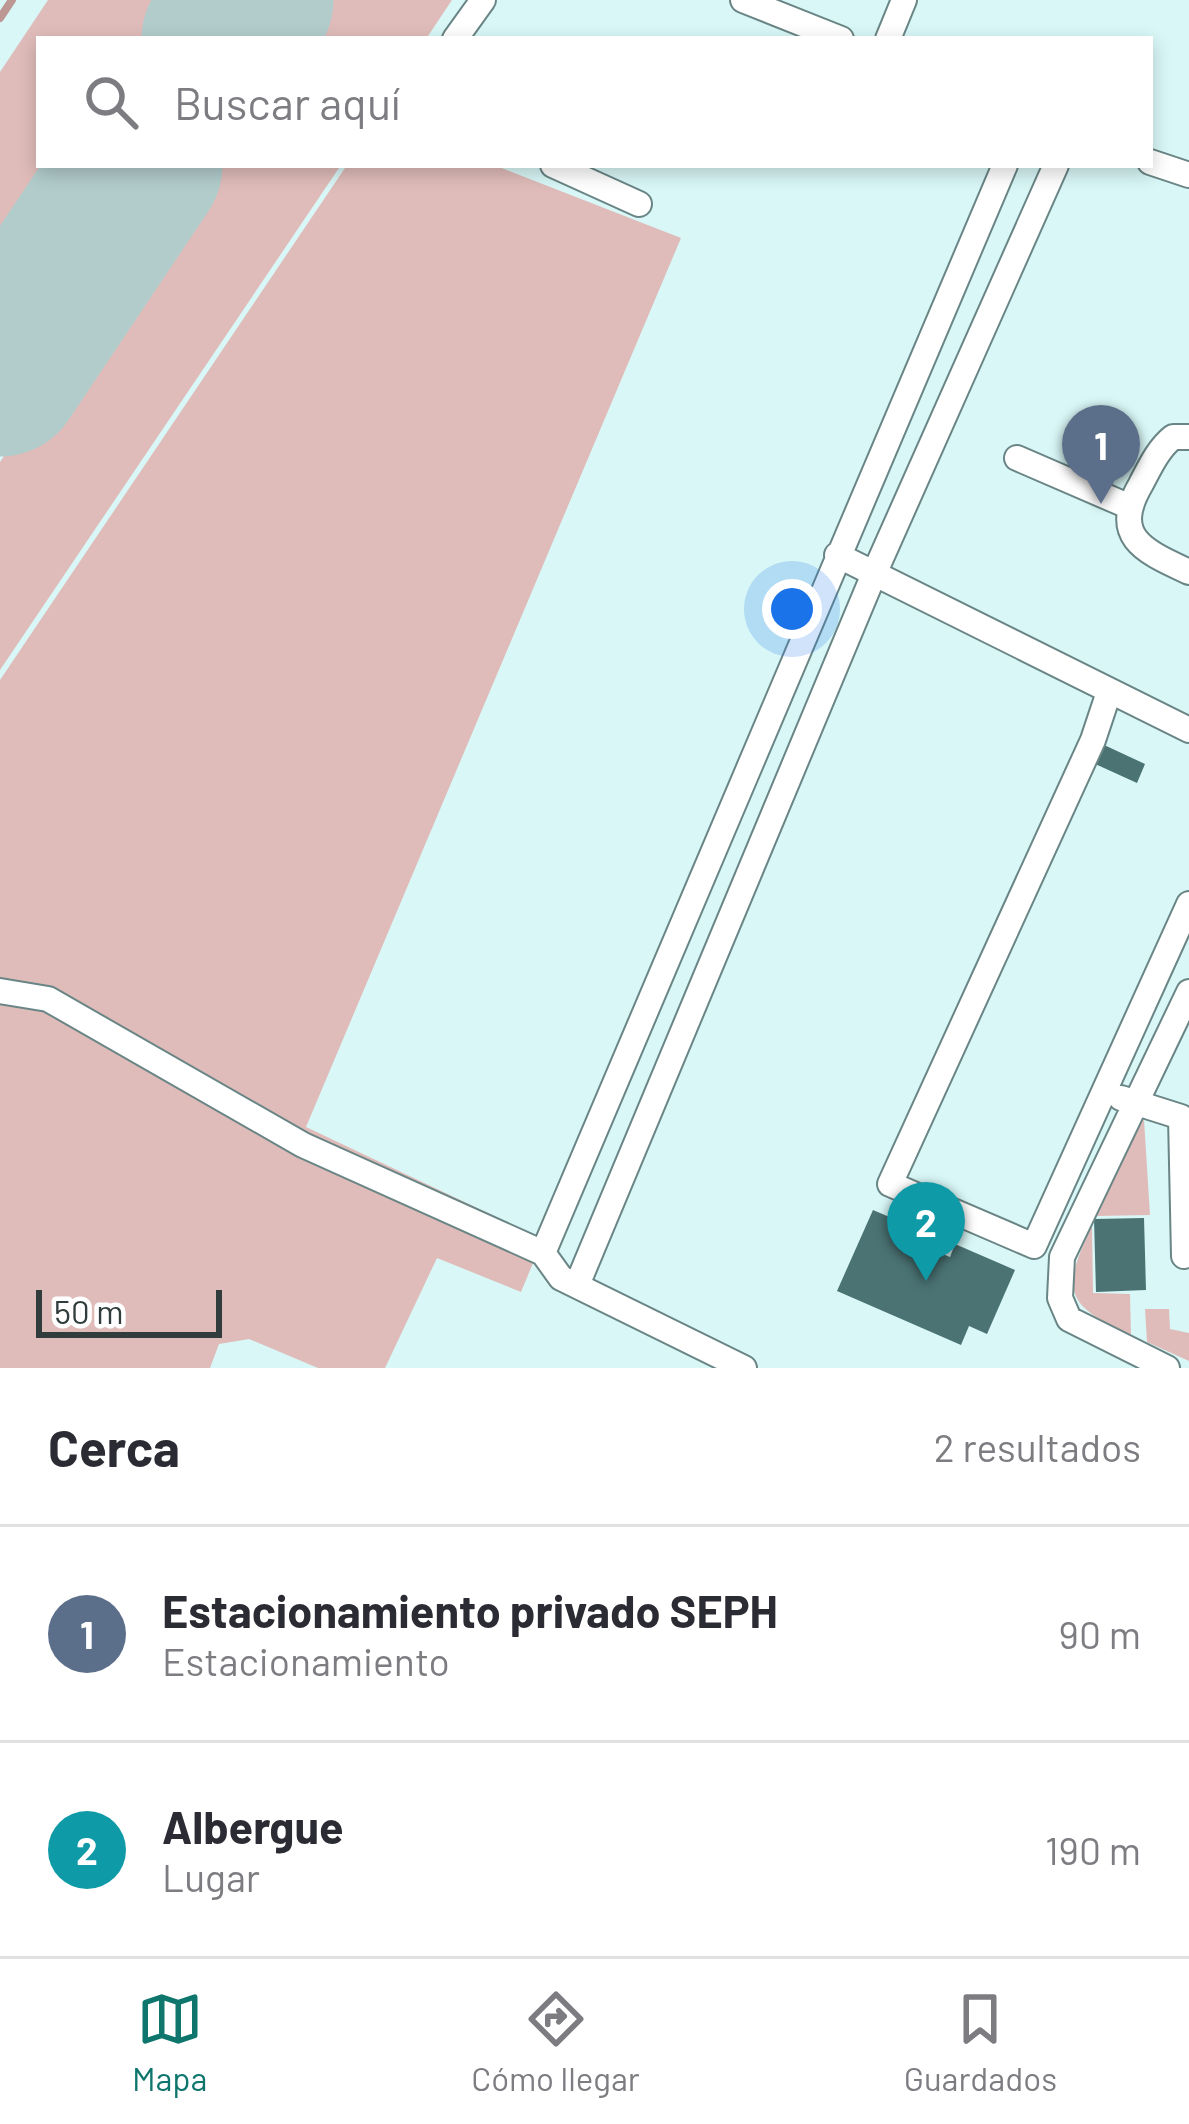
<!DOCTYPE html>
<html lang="es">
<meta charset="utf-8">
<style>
body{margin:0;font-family:Barlow,sans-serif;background:#f2f2f3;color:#2b2b33}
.scale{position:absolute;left:36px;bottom:30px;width:186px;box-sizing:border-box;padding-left:12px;border:6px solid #313d3d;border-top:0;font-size:33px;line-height:42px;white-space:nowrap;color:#313d3d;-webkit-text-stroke:9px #fff;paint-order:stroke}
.you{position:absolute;left:792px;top:609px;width:42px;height:42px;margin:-30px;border:9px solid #fff;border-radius:50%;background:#1a73e8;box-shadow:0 0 0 18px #1a73e833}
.badge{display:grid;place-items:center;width:78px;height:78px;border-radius:50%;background:#0f766e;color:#fff;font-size:39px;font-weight:700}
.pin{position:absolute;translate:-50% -99px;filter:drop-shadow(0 3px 6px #0008)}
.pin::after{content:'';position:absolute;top:63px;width:42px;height:36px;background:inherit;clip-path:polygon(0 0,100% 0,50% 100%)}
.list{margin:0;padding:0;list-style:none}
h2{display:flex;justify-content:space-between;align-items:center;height:156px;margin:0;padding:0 48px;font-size:51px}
h2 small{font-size:39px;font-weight:400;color:#7c7c81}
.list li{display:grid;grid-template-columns:78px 1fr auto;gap:36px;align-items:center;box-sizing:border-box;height:216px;padding:0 48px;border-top:3px solid #e1e1e2}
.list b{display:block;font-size:45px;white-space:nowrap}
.list p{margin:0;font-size:39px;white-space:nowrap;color:#7c7c81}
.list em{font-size:39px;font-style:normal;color:#7c7c81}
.icon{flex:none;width:66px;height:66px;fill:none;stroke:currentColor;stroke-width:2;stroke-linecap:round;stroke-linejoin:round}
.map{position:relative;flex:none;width:1189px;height:1368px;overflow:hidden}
.search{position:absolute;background:#fff;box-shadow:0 6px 18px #0003;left:36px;right:36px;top:36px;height:132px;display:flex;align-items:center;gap:30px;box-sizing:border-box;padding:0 42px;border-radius:0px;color:#7c7c81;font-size:45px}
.sheet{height:588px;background:#fff}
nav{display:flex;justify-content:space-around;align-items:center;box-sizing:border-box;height:168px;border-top:3px solid #e1e1e2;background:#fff;font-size:33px;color:#7c7c81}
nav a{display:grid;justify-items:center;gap:6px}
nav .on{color:#0f766e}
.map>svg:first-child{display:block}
</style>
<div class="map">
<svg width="1189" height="1368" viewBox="0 0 1189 1368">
<rect width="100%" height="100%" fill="#d9f7f7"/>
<path fill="#dfbcb9" d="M48,0H192L166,39H39V165H81L0,286V72Z
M309,0H452L426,39H283Z
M199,165H341L0,670V462Z
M347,165H494L681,238L306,1127L543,1239L521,1292L437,1258L385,1368H318L249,1339L219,1344L210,1368H0V680Z
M1144,1120L1150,1215L1097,1216L1140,1123Z
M1092,1226L1093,1293L1130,1294L1131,1336C1066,1304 1060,1293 1092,1226Z
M1145,1309H1169L1170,1329L1189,1333V1361L1147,1342Z"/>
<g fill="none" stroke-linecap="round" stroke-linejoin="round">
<path stroke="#bc9794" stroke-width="8" d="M0,18L12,0"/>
<path stroke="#b2cccc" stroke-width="165" d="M224,39L251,0
M0,374L140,165"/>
</g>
<path fill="#4b7374" d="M1102,744L1145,764L1137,783L1093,763Z
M873,1210L934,1236L928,1248L950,1257L955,1244L1015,1270L987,1334L969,1326L961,1345L837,1291Z
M1144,1218L1146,1290L1096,1292L1094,1219Z"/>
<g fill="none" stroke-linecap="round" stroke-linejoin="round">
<g stroke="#6a8585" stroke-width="28">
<path id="minor" d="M743,0L841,39
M455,39L483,0
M888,39L904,0
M1150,162L1189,175
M553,165L639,204
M1189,437H1173C1158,449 1150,467 1141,484C1110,537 1144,551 1189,572
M1017,458L1128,506
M837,555L1189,730
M1109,692L1093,740L890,1184L1034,1246L1189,904
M0,991L48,999L303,1145L543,1253L561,1278L744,1368
M1121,1098L1181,1117L1184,1256
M543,1253L1005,165
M577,1285L874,574L1056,165
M1167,1368L1069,1319L1060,1298L1062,1257L1189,992"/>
</g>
<use href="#minor" stroke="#fff" stroke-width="24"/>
</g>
</svg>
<div class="scale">50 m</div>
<div class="you"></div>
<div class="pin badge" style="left:1101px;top:504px;background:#5c6f8a">1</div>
<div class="pin badge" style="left:926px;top:1281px;background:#0f9aa8">2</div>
<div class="search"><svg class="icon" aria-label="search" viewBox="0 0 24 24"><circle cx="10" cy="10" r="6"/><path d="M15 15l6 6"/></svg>Buscar aquí</div>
</div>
<section class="sheet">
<h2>Cerca<small>2 resultados</small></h2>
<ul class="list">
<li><span class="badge" style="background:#5c6f8a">1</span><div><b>Estacionamiento privado SEPH</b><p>Estacionamiento</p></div><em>90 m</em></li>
<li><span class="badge" style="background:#0f9aa8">2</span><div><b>Albergue</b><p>Lugar</p></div><em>190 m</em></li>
</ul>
</section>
<nav>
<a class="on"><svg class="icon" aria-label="map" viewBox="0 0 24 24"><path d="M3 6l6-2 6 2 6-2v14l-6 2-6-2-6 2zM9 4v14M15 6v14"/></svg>Mapa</a>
<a><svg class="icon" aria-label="directions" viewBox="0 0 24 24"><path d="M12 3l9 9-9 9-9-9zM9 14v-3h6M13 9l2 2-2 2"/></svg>Cómo llegar</a>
<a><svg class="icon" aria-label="saved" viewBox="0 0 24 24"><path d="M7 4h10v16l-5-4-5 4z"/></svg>Guardados</a>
</nav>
